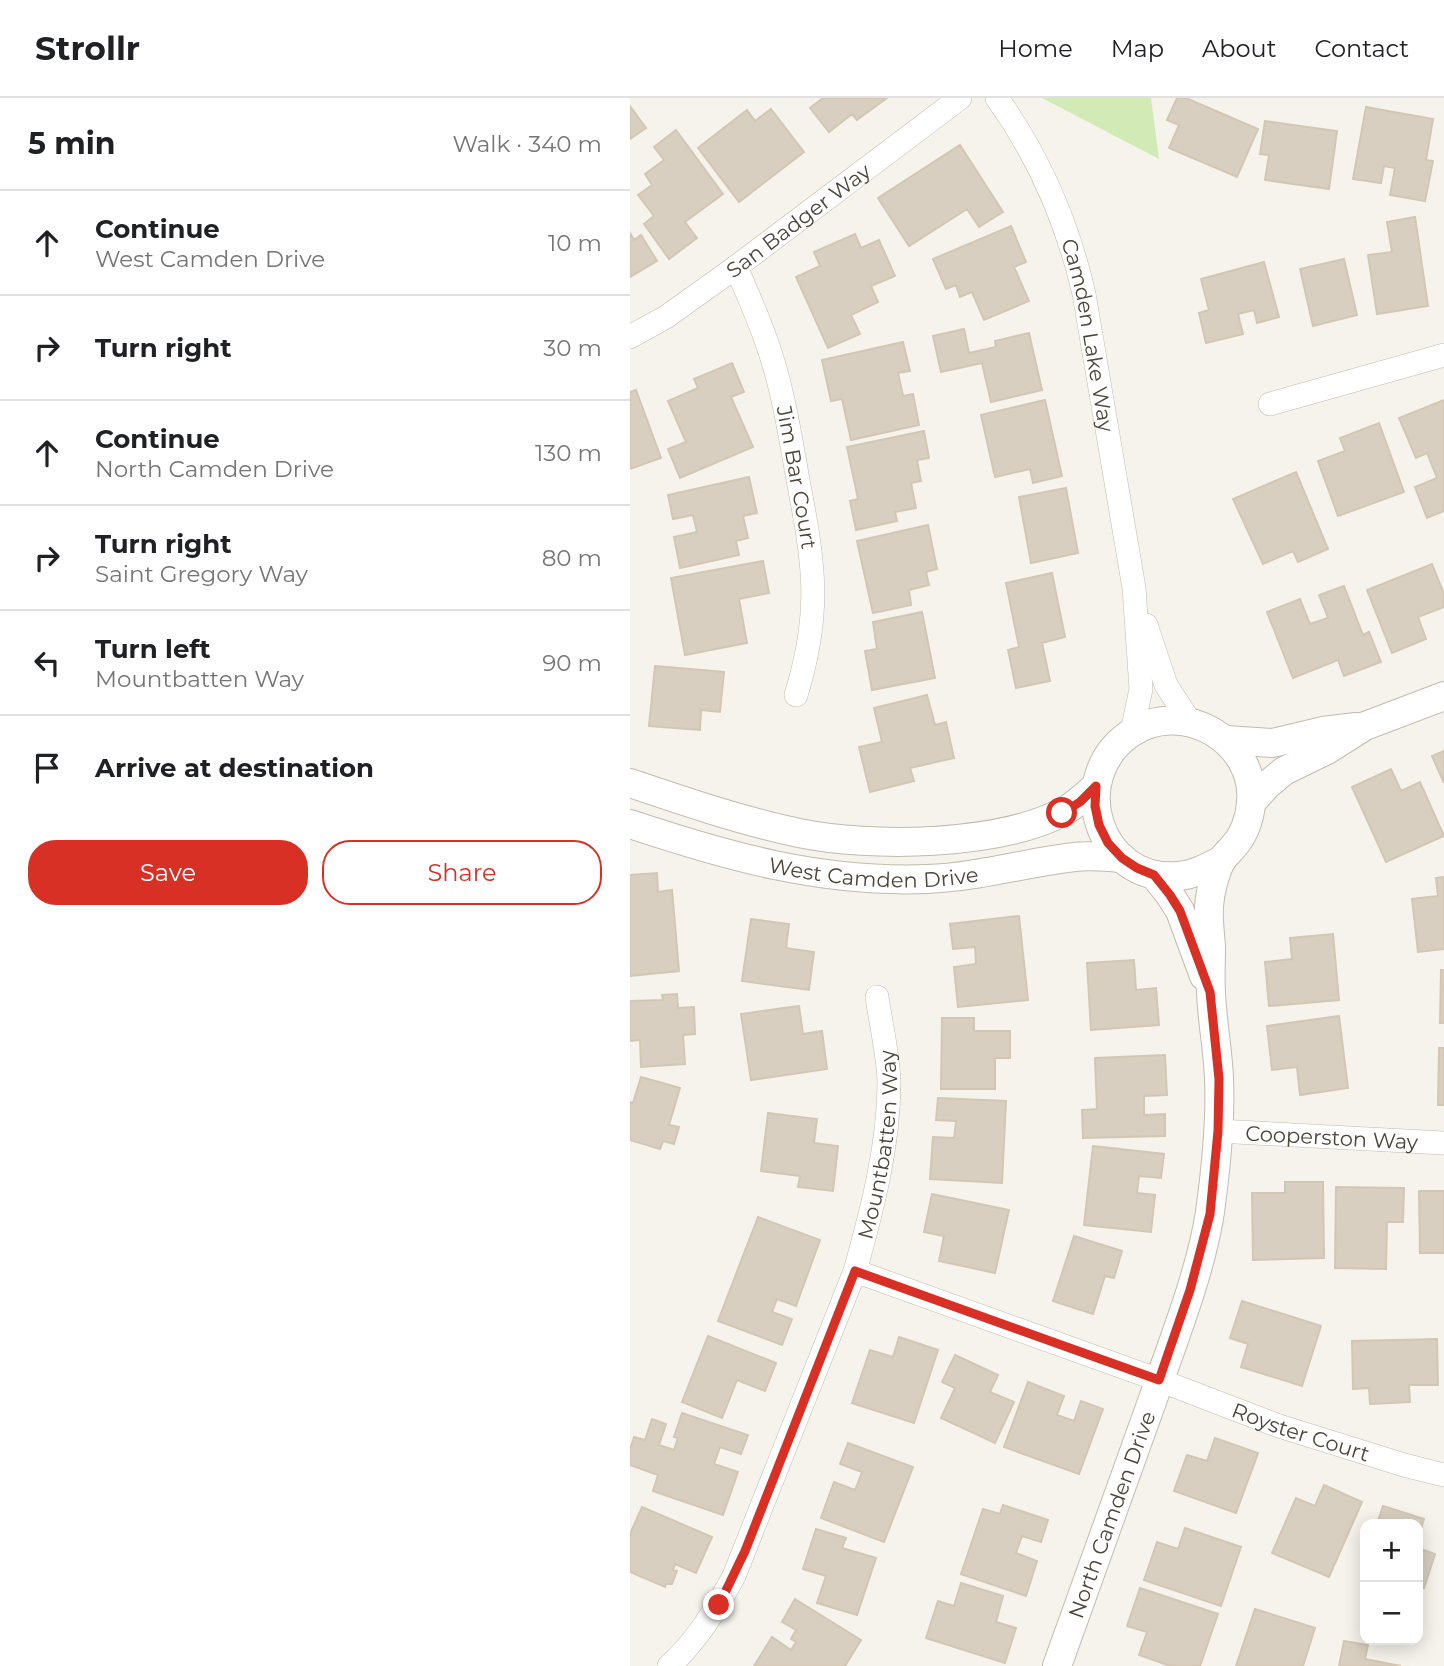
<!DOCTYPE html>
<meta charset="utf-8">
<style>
body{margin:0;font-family:Montserrat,sans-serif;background:#f6f6f6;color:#202124}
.controls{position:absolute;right:21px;bottom:21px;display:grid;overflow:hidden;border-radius:14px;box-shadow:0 4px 18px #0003}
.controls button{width:63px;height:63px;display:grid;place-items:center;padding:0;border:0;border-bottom:2px solid #e0e0e0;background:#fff;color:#202124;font:35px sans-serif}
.stop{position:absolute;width:21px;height:21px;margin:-16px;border:5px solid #d93025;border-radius:50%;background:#fff}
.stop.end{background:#d93025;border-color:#fff;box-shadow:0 2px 7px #0008}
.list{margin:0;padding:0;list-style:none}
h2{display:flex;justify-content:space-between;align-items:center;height:91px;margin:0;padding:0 28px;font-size:30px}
h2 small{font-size:23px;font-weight:400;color:#757577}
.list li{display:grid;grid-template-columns:46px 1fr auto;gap:21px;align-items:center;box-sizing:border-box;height:105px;padding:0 28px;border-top:2px solid #e0e0e0}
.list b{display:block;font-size:26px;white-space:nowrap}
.list p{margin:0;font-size:23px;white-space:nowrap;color:#757577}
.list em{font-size:23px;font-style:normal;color:#757577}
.actions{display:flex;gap:14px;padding:21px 28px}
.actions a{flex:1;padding:16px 0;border:2px solid #d93025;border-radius:28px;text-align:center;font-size:24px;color:#d93025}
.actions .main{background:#d93025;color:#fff}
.icon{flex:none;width:38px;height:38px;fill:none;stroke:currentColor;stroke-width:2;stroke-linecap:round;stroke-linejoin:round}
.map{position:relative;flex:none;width:814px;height:1568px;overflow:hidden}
header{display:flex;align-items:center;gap:42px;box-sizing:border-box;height:98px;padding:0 35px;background:#fff;border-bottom:2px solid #e0e0e0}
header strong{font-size:33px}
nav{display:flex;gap:38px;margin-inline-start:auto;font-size:24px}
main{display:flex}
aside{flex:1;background:#fff}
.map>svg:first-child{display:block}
</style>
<header>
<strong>Strollr</strong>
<nav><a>Home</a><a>Map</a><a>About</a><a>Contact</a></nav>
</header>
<main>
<aside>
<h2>5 min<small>Walk · 340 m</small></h2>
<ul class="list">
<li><svg class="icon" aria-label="ahead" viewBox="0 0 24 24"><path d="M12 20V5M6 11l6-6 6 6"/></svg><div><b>Continue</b><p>West Camden Drive</p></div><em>10 m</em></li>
<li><svg class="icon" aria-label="right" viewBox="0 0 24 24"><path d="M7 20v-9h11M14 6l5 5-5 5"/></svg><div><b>Turn right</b></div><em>30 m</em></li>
<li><svg class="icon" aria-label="ahead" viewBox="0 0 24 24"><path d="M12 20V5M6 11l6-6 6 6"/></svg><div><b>Continue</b><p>North Camden Drive</p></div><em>130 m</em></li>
<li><svg class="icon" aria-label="right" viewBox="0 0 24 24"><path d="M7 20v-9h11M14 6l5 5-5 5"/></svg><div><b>Turn right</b><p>Saint Gregory Way</p></div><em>80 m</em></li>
<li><svg class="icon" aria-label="left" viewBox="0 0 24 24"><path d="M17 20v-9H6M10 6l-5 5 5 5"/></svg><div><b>Turn left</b><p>Mountbatten Way</p></div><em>90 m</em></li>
<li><svg class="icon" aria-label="arrive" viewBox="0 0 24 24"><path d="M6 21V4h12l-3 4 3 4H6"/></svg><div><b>Arrive at destination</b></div></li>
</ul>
<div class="actions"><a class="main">Save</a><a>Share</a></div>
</aside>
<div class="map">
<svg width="814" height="1568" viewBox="0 0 814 1568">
<rect width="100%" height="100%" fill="#f6f3ec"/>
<path fill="#d2eab5" d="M412,0H521L529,61Z"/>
<path fill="#d8cfc1" stroke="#d3c7b4" stroke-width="2" d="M193,0H257L227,22L222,16L199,34L180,10Z
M547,0H556L628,31L607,79L539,50L549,27L537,22Z
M0,8L16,30L0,41Z
M736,9L803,21L796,62L803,63L795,103L760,97L765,70L754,68L751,85L723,81Z
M141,11L174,54L109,104L68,50L117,12L125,23Z
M635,23L707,33L699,91L635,82L639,57L630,56Z
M46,32L93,96L55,124L67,140L39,161L14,126L24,118L8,97L22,87L15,76L34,62L24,49Z
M330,47L373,114L349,129L337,111L279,148L248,100Z
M785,119L798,208L747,216L738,157L762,154L757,124Z
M381,128L396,164L384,169L399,203L354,222L342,194L330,199L326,187L316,191L303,161Z
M0,135L4,142L11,137L27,163L0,179Z
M225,136L231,150L249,142L265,178L241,188L248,204L221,217L230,236L198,250L166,179L190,168L184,154Z
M714,161L727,217L683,228L670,171Z
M634,164L649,219L627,225L624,212L608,216L613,236L576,245L569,215L579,212L571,181Z
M334,231L339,255L366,249L365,243L399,235L412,292L361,304L352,265L311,274L303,238Z
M273,244L280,273L268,275L273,298L283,296L289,327L221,342L212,301L201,303L192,262Z
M102,265L114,294L101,299L123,349L50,380L38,351L56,344L38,303L68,290L64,281Z
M6,292L31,360L0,371V294Z
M415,302L432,378L403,385L400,371L365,379L351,317Z
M814,302V413L797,420L785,389L807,380L797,355L786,360L769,320Z
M749,325L774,394L708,418L688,363L715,353L710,340Z
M294,333L299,360L287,362L291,383L281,385L286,410L265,414L267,423L226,432L220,403L228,401L217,349Z
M666,374L698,451L668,464L663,453L633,466L603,401Z
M119,379L127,415L113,418L118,440L106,443L109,457L50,470L44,439L67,434L63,417L43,421L38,397Z
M436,390L448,455L401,465L389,399Z
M298,427L307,471L296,474L299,487L279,492L281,507L243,515L227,443Z
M133,463L139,495L109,501L117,545L55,557L41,480Z
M802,466L814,496V509L788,519L796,541L762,555L737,492Z
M422,475L435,539L412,545L420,583L386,590L378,552L389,549L376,485Z
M714,488L733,537L739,534L751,564L714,578L708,562L663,580L637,514L670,501L680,526L698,520L689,497Z
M292,514L305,580L242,592L235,553L247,551L243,524Z
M25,568L94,574L90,614L71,612L70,632L19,628Z
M297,597L305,627L316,624L324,660L280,670L284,683L240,694L229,649L252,644L244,610Z
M814,653V685L802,658Z
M761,671L771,693L790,684L814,738L756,764L722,689Z
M27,775L28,794L42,792L49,873L0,878V777Z
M814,779V851L788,854L782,801L808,798L806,780Z
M389,818L398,902L328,909L324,869L346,866L345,849L323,851L320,826Z
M121,821L159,826L156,850L184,854L179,892L112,883Z
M703,836L709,902L639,908L635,864L662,861L660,840Z
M504,862L506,892L526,890L529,927L461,932L457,865Z
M811,872H814V925H810Z
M47,896L48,910L64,909L65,936L53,937L55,966L11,969L10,942L0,943V903L33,902L32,897Z
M169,908L173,936L192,933L197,971L121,982L111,916Z
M709,918L718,990L670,997L667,969L642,972L637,928Z
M312,920H344V933H380V960H365V991H311Z
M809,950H814V1007H808Z
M535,957L537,997L514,998V1017L535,1016V1038L453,1040L452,1012L467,1011L465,960Z
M11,979L50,990L39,1027L49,1029L44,1046L33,1043L30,1051L0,1042V1004L3,1005Z
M308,1000L376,1003L372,1085L300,1081L303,1039L324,1040L326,1023L306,1022Z
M138,1015L187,1021L184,1045L208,1048L203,1093L168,1089L170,1078L131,1073Z
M463,1048L534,1056L531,1080L509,1078L507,1095L525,1097L521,1134L454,1127Z
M655,1084H693L694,1160L623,1162L622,1095H655Z
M706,1089L774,1090L773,1124H757L756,1171L705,1170Z
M789,1093H814V1155H790Z
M302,1096L379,1112L365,1175L309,1163L314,1138L294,1134Z
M128,1119L190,1142L166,1208L147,1201L142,1214L162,1221L152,1247L88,1223Z
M444,1138L492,1153L484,1180L475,1178L463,1216L423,1203Z
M612,1203L691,1228L672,1288L611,1269L618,1246L600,1240Z
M78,1238L146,1265L135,1293L107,1282L92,1320L52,1304Z
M269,1239L308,1252L284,1325L222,1305L240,1252L263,1259Z
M807,1241L808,1287H779L780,1304L740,1306L739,1290L723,1291L722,1243Z
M325,1257L368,1277L360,1294L384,1304L365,1345L311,1320L325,1290L312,1284Z
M398,1284L434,1298L427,1317L444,1323L451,1303L473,1311L449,1376L374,1349Z
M52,1315L118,1337L111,1356L90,1349L84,1366L108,1374L93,1417L23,1393L28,1377L0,1367V1352L4,1339L15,1342L22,1321L36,1326L29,1347L44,1352L48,1340L44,1339Z
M585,1340L628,1355L606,1415L544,1393L557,1357L577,1363Z
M218,1345L283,1369L254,1444L191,1420L204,1384L225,1392L232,1374L210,1366Z
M694,1387L732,1404L699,1479L642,1455L666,1400L685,1408Z
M373,1407L418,1422L411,1444L392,1438L386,1455L407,1463L396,1498L331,1476L353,1411L370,1416Z
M753,1408L794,1421L788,1441V1426H747Z
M12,1409L82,1439L66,1475L45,1466L43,1472L47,1473L42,1486H36L35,1489L0,1474V1436Z
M555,1430L611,1449L591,1508L514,1482L527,1444L548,1451Z
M186,1431L216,1440L212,1450L246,1460L227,1517L187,1505L196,1478L173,1471Z
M788,1450L805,1456L794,1490L788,1489Z
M331,1485L373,1498L366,1524L386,1530L375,1565L296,1540L308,1503L324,1508Z
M510,1490L588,1516L570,1568H540L509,1557L517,1534L497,1528Z
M165,1501L231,1542L215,1568H124L142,1539L161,1552L166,1544L161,1541L166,1532L152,1524Z
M625,1511L685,1530L673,1568H606Z
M714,1543L738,1547L735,1561L771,1568H709Z"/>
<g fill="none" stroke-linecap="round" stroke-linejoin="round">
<g stroke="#c2bbae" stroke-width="24">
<g id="minor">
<path id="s1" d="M367,0C409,59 438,126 454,196L504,490L511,591L502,634"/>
<path id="s2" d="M106,169C117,195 129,221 138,248C153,291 160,337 168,382C184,466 192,513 166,597"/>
<path id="s3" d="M0,239L36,219L106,169L330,0"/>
<path d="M640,306L814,257"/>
<path d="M516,527L536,587L560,624"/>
<path id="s4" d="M588,1033L814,1045"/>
<path id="s5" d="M225,1173L529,1282L649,1328L774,1367L814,1377"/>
<path id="s6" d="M39,1568C67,1543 86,1511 104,1478L225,1173C242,1112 259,1048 259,984C258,956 251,926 247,899"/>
</g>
</g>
<g stroke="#c2bbae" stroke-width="30">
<g id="tertiary">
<path d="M596,642L643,645L693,633L726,629"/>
<path d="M0,685C56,704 112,723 169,735C241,750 367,748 433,714C446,707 455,698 466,688"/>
<path d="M621,705L636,688L654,673L697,652L735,628L814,598"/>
<path id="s7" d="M0,726C99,759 192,785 297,781C347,779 395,765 444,759C460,757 476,759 492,760"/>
<path d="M524,777L540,797L550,813L574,878"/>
<path id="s8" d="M427,1568C459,1478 491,1388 524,1298C544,1241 571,1173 580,1114C586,1070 591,1024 589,981C588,952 582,923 581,894C580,879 581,863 581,848C580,835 578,821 579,808C580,794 585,775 591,763C594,758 600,753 604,748C614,737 620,720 621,705C627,643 552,600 501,635C435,679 468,785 548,778C564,777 578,769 592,762"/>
</g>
</g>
<use href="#minor" stroke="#fff" stroke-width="23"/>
<use href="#tertiary" stroke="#fff" stroke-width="28"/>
</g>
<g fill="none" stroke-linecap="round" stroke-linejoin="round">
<path stroke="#d93025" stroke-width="9" d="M89,1507L115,1453L225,1173L529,1282L560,1192L580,1116L588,1033L589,981L580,894L550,813L540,797L524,777L507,770L492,760L478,745L469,727L465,708L466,688L450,704L432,715"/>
</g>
<g text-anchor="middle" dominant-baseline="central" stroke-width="5" stroke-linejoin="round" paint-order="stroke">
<g font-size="21" fill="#4b4439" stroke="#fff">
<text stroke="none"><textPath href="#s3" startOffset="205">San Badger Way</textPath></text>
<text stroke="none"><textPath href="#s1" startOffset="257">Camden Lake Way</textPath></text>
<text stroke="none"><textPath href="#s2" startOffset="220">Jim Bar Court</textPath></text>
<text stroke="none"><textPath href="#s7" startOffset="250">West Camden Drive</textPath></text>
<text stroke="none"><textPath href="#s4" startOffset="114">Cooperston Way</textPath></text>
<text stroke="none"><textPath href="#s6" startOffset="569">Mountbatten Way</textPath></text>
<text stroke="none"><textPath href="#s5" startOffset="474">Royster Court</textPath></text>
<text stroke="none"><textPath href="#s8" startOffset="161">North Camden Drive</textPath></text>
</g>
</g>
</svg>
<div class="controls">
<button>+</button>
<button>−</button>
</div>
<div class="stop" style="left:432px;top:715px"></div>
<div class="stop end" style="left:89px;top:1507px"></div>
</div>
</main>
